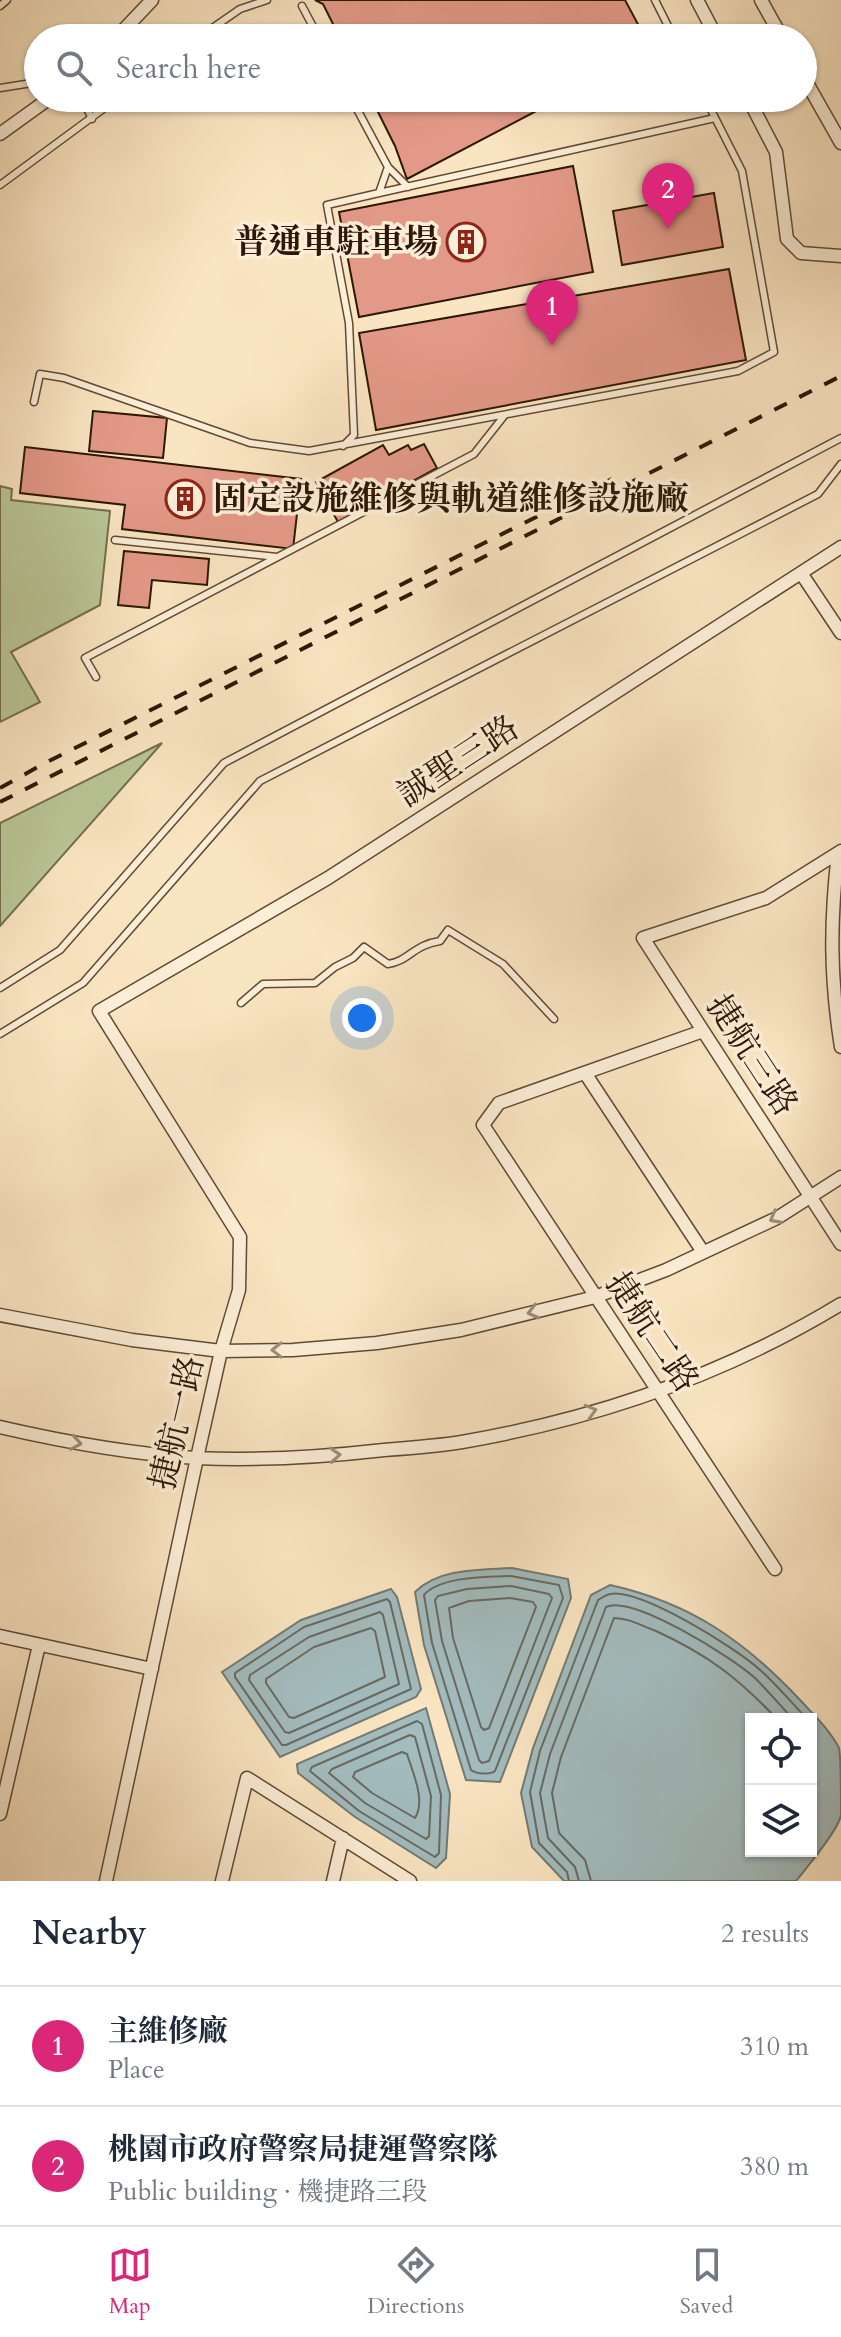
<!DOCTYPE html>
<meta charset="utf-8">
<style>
body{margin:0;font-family:Cardo,"Noto Serif TC",serif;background:#f2f2f3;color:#1f2937}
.controls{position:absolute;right:24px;bottom:24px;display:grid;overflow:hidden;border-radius:0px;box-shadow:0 2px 6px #0004}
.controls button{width:72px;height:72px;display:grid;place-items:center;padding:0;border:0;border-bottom:2px solid #e0e1e3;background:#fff;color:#1f2937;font:40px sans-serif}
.you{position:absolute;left:362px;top:1018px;width:28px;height:28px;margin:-20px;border:6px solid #fff;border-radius:50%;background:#1a73e8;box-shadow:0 0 0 12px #1a73e833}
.badge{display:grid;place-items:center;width:52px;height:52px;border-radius:50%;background:#db2777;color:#fff;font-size:26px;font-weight:700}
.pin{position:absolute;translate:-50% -66px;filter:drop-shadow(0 2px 4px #0008)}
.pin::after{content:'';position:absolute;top:42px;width:28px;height:24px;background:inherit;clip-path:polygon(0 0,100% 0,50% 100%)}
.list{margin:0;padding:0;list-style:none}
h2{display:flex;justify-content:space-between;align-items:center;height:104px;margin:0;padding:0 32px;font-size:34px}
h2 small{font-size:26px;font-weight:400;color:#747a83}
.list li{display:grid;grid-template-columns:52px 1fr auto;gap:24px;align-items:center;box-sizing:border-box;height:120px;padding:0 32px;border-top:2px solid #e0e1e3}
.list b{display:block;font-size:30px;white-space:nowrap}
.list p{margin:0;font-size:26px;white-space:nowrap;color:#747a83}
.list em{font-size:26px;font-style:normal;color:#747a83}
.icon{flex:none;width:44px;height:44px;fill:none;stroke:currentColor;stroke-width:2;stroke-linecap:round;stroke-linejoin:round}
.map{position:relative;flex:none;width:841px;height:1881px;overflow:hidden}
.search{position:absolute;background:#fff;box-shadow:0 2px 6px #0004;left:24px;right:24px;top:24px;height:88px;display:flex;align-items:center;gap:20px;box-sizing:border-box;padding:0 28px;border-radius:44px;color:#747a83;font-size:30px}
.sheet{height:344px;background:#fff}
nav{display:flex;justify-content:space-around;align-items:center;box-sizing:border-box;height:112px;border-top:2px solid #e0e1e3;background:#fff;font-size:22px;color:#747a83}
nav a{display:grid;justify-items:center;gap:4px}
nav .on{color:#db2777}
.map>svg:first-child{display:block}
</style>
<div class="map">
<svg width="841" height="1881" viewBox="0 0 841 1881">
<rect width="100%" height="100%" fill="#fae5c2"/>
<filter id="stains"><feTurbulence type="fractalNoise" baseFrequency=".0025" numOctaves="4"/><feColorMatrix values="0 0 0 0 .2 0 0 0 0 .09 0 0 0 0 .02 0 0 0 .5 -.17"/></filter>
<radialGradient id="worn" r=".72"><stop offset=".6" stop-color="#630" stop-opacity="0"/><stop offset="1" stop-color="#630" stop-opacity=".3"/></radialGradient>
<path fill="#bac697" stroke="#746e4e" stroke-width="2" d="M0,486L12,489L11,500L110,511L100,605L11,652L40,702L0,722Z
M162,743L0,926V823Z"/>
<path fill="#a3bcbe" stroke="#747a74" stroke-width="2" fill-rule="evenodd" d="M512,1568L568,1579L571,1598L500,1782L466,1780L424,1645L415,1592C439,1568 480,1570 512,1568Z
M610,1585C691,1603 745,1641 801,1701C814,1715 830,1730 839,1748C841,1758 841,1803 841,1815C838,1831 807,1867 796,1881H564L532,1847L521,1793L533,1748L591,1595ZM811,1719V1851H751V1719Z
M391,1589L397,1597L421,1689L416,1697L280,1757L222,1672L301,1620Z
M426,1708L450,1794L446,1858L436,1868L355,1817L298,1773L297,1764Z"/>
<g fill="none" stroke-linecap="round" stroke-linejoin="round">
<path stroke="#686a62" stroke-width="2" d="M511,1576L559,1585L563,1598L495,1771C490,1775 476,1774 471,1770L432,1643L424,1595C440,1576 488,1577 511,1576Z
M511,1586L549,1594L552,1598L489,1761L482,1763L479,1760L442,1641L435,1600L438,1596L467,1589Z
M510,1598L533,1602L536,1607L489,1728L484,1730L481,1727L453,1638L449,1608L469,1601Z
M387,1599L390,1602L411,1689L286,1745H282L235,1677V1673L304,1627Z
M380,1612L383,1615L399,1684L289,1733L285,1732L249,1680L250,1675L309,1637Z
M371,1628L375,1631L385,1677L294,1718L289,1717L266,1683V1679L314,1647Z
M417,1721L422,1724L441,1795L439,1853L435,1857L359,1811L310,1771L312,1767Z
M410,1735L415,1737L431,1796L429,1836L426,1839L365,1803L329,1773L332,1769Z
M402,1752L407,1754C413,1773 426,1801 415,1818L372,1793L353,1777L355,1772Z
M569,1881L567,1872L539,1843L530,1792L540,1751L598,1600C602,1598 605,1595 610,1594C640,1588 736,1648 759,1669C776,1684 791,1702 807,1719
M579,1881L575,1867L548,1838L540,1793L550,1754L606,1607C632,1594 733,1658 755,1678C768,1691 780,1705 793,1719
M591,1881L585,1860L559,1833L552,1793L561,1757L614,1618C629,1618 642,1626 656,1631C708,1655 737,1677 777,1719"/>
</g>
<path fill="#e39988" stroke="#2d1706" stroke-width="2" d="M315,0H625L640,28L620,38H340L323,4Z
M371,98H561L407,179L395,146Z
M573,166L593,272L359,317L339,212Z
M714,193L723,247L622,265L613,211Z
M729,269L746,360L376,430L359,333Z
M93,411L167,418L163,458L89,451Z
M424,444L437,468L338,522L316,482L383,445L389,455L408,445L411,450Z
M25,447L301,479L293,549L122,529L125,505L20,493Z
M124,551L209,559L207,585L152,580L149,608L118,605Z"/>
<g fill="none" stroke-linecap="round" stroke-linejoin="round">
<g stroke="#604a35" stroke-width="9">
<path id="service" d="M655,0L674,38
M0,6L7,0
M302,6L319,38
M198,38L240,9L267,0
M0,88L38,82
M82,98L92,119
M388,167L408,187
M0,185L118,98
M379,193L715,118
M34,402L40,374L64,378L250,443L309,451L738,371L774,352L742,171L705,98
M343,446L354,435L349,323L327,205L379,193L388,167L351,98
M115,540L277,557
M96,677L85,658L474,454L504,416
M0,988L60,950L224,763L841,438
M241,1003L263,984L315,983L335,967L353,958L364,947L388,964C409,961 413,945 440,941L448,930L503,964L554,1019
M0,1034L83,983L260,781L818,494L841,464"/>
</g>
<g stroke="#604a35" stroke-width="15">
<path id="minor" d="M697,0L717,38
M761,0L782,38
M116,38L152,0
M803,76L841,143
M748,98L776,152L787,239L801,253L841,256
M0,134L50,98
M801,573L841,633
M841,851L766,898L643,938L841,1244
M838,853C830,923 830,977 841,1047
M703,1031L499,1103L483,1125L775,1569
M585,1073L703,1252
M0,1315L132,1340L221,1351L293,1350L377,1343L461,1330L595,1297L666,1270L777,1218L841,1177
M0,1427C65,1442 131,1454 197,1458C260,1461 322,1457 384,1450C410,1448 437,1446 462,1442C595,1419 726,1374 841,1304
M0,1636L152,1669
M0,1814L39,1645
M106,1881L197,1458L221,1351L239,1290L240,1237L99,1011L328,878L841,547
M222,1881L247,1778L410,1881
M333,1881L343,1838"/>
</g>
<use href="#service" stroke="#fceed7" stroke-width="6"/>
<use href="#minor" stroke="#fceed7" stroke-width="12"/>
<path stroke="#2d1706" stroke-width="4" stroke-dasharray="14 14" stroke-linecap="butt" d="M0,788L45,763L614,478
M0,802L841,376"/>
</g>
<defs><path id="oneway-chevron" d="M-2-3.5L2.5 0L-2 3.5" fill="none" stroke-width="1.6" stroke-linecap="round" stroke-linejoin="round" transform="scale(2)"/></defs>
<g stroke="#9f8d79">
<use href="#oneway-chevron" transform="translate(775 1218) rotate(152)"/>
<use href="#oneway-chevron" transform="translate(533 1312) rotate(166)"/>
<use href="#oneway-chevron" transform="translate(277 1350) rotate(179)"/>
<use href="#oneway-chevron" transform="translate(591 1411) rotate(-16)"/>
<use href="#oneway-chevron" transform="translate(76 1443) rotate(10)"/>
<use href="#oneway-chevron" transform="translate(335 1455) rotate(-4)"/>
</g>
<defs>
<g id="building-ring" transform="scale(2)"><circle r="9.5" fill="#fceed7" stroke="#8f2418" stroke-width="1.5"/><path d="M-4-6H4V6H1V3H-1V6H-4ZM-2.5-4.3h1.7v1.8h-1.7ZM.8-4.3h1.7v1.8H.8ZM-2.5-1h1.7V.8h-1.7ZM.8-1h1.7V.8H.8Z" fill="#8f2418"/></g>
</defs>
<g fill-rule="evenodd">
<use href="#building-ring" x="466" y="242"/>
<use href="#building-ring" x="185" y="499"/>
</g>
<g text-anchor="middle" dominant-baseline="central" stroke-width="7" stroke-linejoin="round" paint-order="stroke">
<g font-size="34" font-weight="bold" fill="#2d1706" stroke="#fceed7" text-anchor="end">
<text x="438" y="242">普通車駐車場</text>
<text x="213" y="499" text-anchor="start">固定設施維修與軌道維修設施廠</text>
</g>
<g font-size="34" fill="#2d1706" stroke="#fceed7">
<text transform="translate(458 761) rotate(-33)">誠聖三路</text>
<text transform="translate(752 1055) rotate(57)">捷航三路</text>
<text transform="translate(652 1332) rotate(56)">捷航二路</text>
<text transform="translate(177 1423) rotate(-77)">捷航一路</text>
</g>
</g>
<rect width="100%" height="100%" filter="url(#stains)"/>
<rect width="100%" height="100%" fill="url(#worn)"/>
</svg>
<div class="controls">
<button><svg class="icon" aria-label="locate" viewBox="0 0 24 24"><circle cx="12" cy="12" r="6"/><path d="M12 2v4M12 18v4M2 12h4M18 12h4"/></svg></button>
<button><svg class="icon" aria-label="layers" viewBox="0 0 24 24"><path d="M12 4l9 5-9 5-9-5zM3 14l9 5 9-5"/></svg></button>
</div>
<div class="you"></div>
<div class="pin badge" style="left:552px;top:346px">1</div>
<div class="pin badge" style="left:668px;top:229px">2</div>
<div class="search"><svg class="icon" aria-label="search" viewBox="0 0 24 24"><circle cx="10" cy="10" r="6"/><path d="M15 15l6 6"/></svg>Search here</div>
</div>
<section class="sheet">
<h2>Nearby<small>2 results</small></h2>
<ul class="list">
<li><span class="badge">1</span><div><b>主維修廠</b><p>Place</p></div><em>310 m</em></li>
<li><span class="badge">2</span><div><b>桃園市政府警察局捷運警察隊</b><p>Public building · 機捷路三段</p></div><em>380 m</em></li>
</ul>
</section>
<nav>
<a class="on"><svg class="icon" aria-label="map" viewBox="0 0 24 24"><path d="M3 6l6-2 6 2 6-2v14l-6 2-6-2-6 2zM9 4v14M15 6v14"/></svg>Map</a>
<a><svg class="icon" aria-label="directions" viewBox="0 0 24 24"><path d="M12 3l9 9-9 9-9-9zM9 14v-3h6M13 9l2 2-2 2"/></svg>Directions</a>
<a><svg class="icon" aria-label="saved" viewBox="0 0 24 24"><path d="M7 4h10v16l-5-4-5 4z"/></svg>Saved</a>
</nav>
